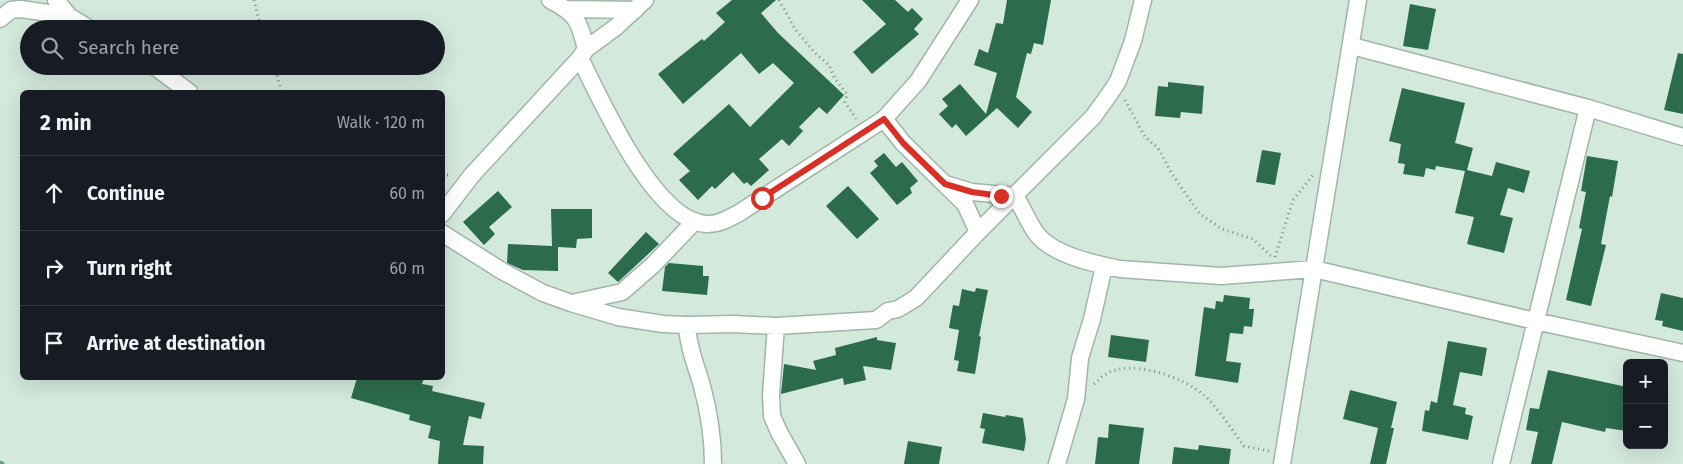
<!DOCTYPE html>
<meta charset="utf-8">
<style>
body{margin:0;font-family:"Fira Sans",sans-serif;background:#20242c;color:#f1f3f6}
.controls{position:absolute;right:15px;bottom:15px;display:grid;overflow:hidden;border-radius:8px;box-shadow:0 5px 20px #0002}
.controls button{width:45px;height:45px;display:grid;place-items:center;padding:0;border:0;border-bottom:1px solid #363941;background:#171b24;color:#f1f3f6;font:25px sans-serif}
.stop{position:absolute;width:15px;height:15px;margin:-11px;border:4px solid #d93025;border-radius:50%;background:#fff}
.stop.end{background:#d93025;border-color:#fff;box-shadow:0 1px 5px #0008}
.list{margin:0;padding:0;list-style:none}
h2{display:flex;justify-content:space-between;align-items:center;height:65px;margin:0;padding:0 20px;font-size:21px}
h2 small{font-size:16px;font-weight:400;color:#9ea1a6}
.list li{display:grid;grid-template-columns:32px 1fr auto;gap:15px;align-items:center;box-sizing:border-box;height:75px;padding:0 20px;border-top:1px solid #363941}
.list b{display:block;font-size:19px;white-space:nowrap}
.list em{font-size:16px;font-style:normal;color:#9ea1a6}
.icon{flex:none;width:28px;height:28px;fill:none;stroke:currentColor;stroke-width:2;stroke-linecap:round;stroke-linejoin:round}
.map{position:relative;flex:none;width:1683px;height:464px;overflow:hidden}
.search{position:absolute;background:#171b24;box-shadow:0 5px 20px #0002;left:20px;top:20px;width:425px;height:55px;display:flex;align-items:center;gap:12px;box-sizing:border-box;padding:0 18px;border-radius:28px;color:#9ea1a6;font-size:19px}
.panel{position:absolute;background:#171b24;box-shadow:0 5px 20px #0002;left:20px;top:90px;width:425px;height:290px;border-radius:8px}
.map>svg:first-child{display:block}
</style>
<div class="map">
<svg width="1683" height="464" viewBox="0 0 1683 464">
<rect width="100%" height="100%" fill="#d3e9dc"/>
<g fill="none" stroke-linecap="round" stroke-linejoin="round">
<path stroke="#63a17f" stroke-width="5" d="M0,463L2,464"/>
</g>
<path fill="#2c6b4b" d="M732,0H776L761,13L778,33L844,95L827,114L819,107L799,127L803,131L789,146L782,139L759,159L769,170L751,186L747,182L744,184L733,172L715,189L712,186L698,200L679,180L690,171L673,154L729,104L750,127L794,83L773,63L759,74L741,53L683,104L658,74L702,39L704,41L725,22L716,13Z
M862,0H895L908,12L912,8L923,19L914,29L919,34L872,74L853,52L886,24Z
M1007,0H1051L1043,45L1034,43L1031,54L1027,53L1016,97L1032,112L1018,128L997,108L966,136L956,124L952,128L939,114L948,106L942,99L960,84L986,114L997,73L974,65L979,49L988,53L996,23L1003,24Z
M1410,4L1436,9L1428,50L1403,46Z
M1678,53L1683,54V114L1664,110Z
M1168,82L1204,86L1202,114L1181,112L1180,118L1155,116L1158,86L1168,87Z
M1402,88L1465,103L1455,143L1473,148L1467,170L1492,176L1496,162L1530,171L1524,193L1508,188L1500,215L1513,218L1504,253L1467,244L1474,217L1455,213L1465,171L1436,166L1435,170L1426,168L1424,177L1403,174L1405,164L1398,163L1401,144L1389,141Z
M1262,150L1281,153L1275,185L1256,182Z
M884,153L896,167L902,162L918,181L910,188L912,193L897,205L870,173L878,166L874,161Z
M1587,156L1618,161L1612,197L1610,196L1601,244L1606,245L1591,306L1566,300L1582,229L1579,228L1586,192L1581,191Z
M848,186L879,219L857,239L826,206Z
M498,191L512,207L489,227L495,234L484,245L463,222Z
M551,209H592V238L577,239L576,248L558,247V271L523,270L507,263L508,244L552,246Z
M646,232L659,244L618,282L608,273Z
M669,263L703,266V276H709L707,295L662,291L665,267Z
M976,288L988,290L979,336L981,337L975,374L957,371L959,361L954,360L959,330L949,328L953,305L959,306L962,289L975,292Z
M1661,293L1683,298V331L1662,326L1663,321L1655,320Z
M1224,295L1250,298L1249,309H1254L1252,327L1244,326L1243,334L1230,333L1226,361L1241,363L1238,383L1195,376L1204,307L1215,309L1216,301L1223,302Z
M1111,335L1149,340L1146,362L1108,357Z
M877,337V340L896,343L891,370L863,366L866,380L844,385L843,378L781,394L784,364L816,370L813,361L836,355L835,348Z
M1448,341L1487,348L1482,376L1460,372L1453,405L1466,408L1465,414L1473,416L1468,440L1422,431L1425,410L1429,411L1431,401L1437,403Z
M1548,370L1627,387V431L1606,428L1605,432L1562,422L1552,464H1531L1538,432L1526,430L1530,408L1539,409Z
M357,378H424L422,384L433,386L432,391L485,403L481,419L469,416L463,445L484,446L483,464H438L440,441L428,438L431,426L409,420L410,415L351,398Z
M1350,390L1397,402L1391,428H1394L1386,464H1370L1378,428L1343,419Z
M983,413L1005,417L1006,415L1023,418L1026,439L1024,451L982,443L985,429L980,428Z
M1109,424L1144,428L1139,464H1095L1098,437L1108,438Z
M908,441L942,447L939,464H904Z
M1199,445L1231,449L1229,464H1172L1174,447L1198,450Z"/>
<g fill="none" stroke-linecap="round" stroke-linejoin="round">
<g stroke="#a1b5a9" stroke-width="19">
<path id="minor" d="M56,0L69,16L90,29
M550,0C577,14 579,21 586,49
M567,9L635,10
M0,19L11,10L21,9L69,16
M1352,46L1588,108L1683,137
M580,58C601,100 654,221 706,224C718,225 729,218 739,213L884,119L918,81L970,0
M154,66L189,92
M884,119L903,143L965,204L978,232
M945,184L972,192L1015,196C1023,208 1028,222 1036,233C1052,255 1095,264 1120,269L1221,276L1314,269L1535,321L1683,353
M442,214L472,175L580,58L586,49L616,27L645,0
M442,233L502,271L543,293L571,303L618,317L663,324L687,325L733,324L776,326L876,320L888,311L898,309L916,298L978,232L1093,117L1111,92L1118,81L1133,41L1143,0
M572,303L622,292L653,265L695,221
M687,325C688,347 696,365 702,386C709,412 713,438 713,464
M776,326L771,394L772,416L779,432L797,464
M1057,464L1076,399L1080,358L1092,319L1104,266
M1282,464L1358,0
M1501,464L1588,108"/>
</g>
<path stroke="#7e8e85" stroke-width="3" stroke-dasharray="1 4" stroke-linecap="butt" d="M254,0L261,29
M779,0L795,29L815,53L829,65L835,79L847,94L845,102L856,119
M274,66L282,92
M1125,100L1145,137L1158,148L1172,174L1200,214L1222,229L1253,239L1272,257
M442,175H452
M1275,257L1293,200L1313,175
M1094,384C1098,381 1101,376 1106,374C1132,358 1186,378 1206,397C1221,412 1232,430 1244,446L1269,451"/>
<use href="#minor" stroke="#fff" stroke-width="16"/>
</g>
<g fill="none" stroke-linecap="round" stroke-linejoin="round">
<path stroke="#d93025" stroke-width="6" d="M762,198L884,119L903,143L945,184L972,192L1001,196"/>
</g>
</svg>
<div class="controls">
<button>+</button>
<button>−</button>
</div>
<div class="stop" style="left:762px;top:198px"></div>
<div class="stop end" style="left:1001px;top:196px"></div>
<div class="search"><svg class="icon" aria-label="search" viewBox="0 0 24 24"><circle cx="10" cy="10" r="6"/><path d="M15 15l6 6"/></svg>Search here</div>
<section class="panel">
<h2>2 min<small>Walk · 120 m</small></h2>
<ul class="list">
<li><svg class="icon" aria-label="ahead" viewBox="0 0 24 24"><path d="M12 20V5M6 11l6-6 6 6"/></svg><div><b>Continue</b></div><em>60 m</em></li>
<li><svg class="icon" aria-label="right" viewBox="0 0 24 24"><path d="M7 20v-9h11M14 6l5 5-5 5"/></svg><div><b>Turn right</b></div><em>60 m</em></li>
<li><svg class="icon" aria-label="arrive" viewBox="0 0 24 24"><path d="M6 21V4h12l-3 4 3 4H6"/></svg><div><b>Arrive at destination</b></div></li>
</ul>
</section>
</div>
